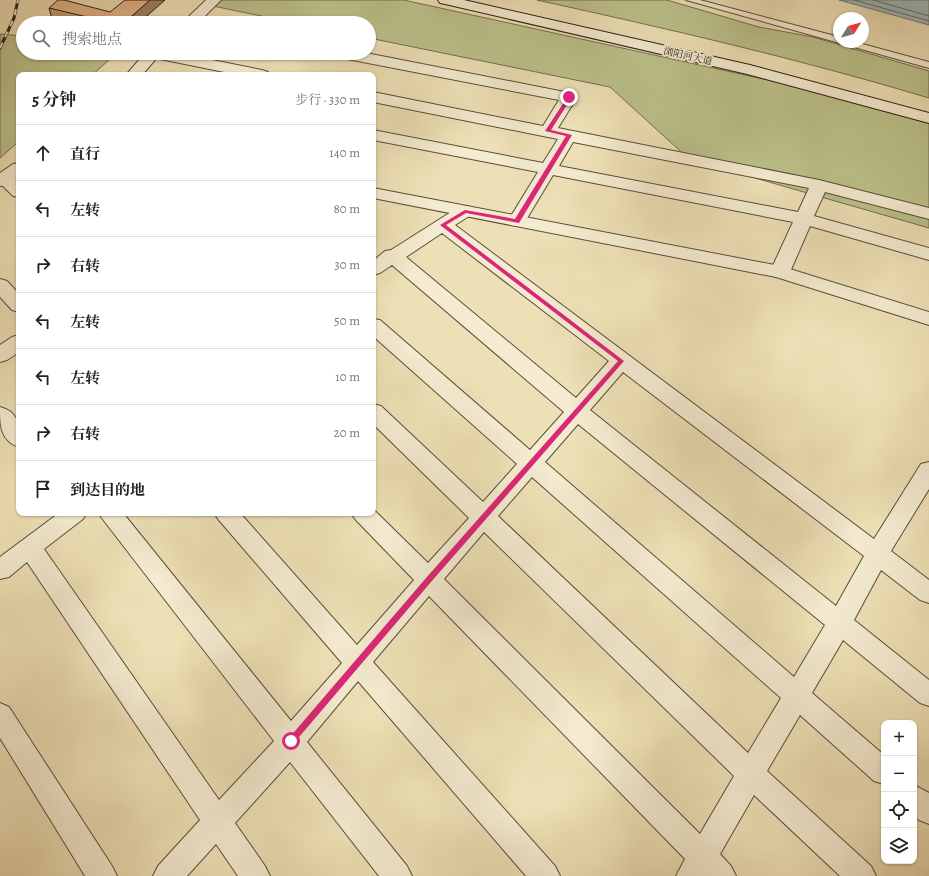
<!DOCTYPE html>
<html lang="zh">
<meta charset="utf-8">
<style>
body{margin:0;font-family:Alegreya,"Noto Serif SC",serif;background:#f2f2f2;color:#222}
.controls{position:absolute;right:12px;bottom:12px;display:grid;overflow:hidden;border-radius:8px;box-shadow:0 1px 3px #0004}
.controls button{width:36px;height:36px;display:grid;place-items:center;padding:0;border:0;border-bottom:1px solid #e0e0e0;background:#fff;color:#222;font:20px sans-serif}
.compass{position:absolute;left:833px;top:12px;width:36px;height:36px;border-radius:50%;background:#fff;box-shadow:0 1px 3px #0004;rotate:53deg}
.stop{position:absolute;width:12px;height:12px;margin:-9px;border:3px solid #db2777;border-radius:50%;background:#fff}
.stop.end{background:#db2777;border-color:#fff;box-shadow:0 1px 4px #0008}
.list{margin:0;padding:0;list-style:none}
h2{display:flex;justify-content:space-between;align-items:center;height:52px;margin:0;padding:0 16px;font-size:17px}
h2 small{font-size:13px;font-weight:400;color:#767676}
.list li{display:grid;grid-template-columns:26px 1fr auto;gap:12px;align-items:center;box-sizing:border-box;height:56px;padding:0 16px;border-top:1px solid #e0e0e0}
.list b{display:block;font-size:15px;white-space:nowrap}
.list em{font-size:13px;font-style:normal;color:#767676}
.icon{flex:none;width:22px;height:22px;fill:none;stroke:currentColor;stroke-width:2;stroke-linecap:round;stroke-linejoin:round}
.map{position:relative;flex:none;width:929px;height:876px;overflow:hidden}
.search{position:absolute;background:#fff;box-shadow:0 1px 3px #0004;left:16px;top:16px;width:360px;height:44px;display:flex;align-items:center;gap:10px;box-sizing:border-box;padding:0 14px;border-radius:22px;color:#767676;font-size:15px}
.panel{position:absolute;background:#fff;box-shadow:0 1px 3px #0004;left:16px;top:72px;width:360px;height:444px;border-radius:8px}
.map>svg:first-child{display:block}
</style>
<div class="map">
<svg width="929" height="876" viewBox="0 0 929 876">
<rect width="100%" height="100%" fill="#eee0b6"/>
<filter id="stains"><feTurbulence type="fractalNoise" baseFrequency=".005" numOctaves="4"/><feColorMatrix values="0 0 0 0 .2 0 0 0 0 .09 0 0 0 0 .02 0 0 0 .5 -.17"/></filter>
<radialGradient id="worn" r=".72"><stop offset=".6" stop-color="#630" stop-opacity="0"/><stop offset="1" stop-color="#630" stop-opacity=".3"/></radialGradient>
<path fill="#bcc18b" stroke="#716f50" d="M222,0H404L854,99L929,122V228L689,159L610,87L369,38V23H295L213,6Z
M537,0H667L759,27L813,37L929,71V98C800,59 669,29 537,0Z
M0,34L23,36V53H117L92,75H19V141L0,158Z"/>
<path fill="#9fbaba" stroke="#6f7b78" d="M839,0H929V25Z"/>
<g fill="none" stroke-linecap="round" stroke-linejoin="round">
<path stroke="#626c67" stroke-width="1" d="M854,0L929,21
M873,0L929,16"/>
<g stroke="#584e3c" stroke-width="2">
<path id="service" d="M686,0H700L839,37V42H855L929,62V68Z"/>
</g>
<g stroke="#584e3c" stroke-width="2">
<path id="minor" d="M147,53H177L262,70L268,72L270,75H239L155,58L150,56Z
M334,53H366L575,94L577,97L558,128L819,180L929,208V219L825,192L814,216L929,248V260L810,226L790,272L787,276L780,278L773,276L770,272L793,222L553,175L523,225L517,226L511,225L508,221L538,172L373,140V130L543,163L558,139L373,102V92L543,126L559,100L342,58L337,56ZM573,142L809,188L798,212L559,166Z
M5,173L11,174L19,182V197L13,196L0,183V174Z
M465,206L471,207L474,211L471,215L455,225L874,539L921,464L929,462V489L891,551L929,580V603L920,600L881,570L854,620L929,680V706L920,703L843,640L812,693L884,755V784L874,781L800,715L767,771L871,866L876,876H840L754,795L720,854L731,866L736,876H676L685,859L429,596L373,662L555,866L560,876H526L358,681L307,742L407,866L412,876H379L290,762L235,823L265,866L270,876H238L216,844L187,876H153L158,866L200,820L27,562L9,577L0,579V557L59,513H87L83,519L44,549L219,800L274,741L98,513H123L291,721L342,663L218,519L214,513H240L357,645L414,580L355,519L351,513H373V509L428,563L469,518L373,424V404L381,406L483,502L517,464L373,336V319L380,320L530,450L564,412L392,265L380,273L373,275V261L385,251L391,250L459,207ZM442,233L609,361L576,398L406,257ZM623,372L864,556L836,606L590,410ZM578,424L825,625L794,677L545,462ZM532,477L781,698L748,753L498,516ZM484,532L734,776L700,834L444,579Z
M0,279L7,281L19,294V312L12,310L0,297Z
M19,335V352L7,360L0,362V345L12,337Z
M0,407C21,412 19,429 19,447C0,441 0,424 0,407Z
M0,703L9,707L112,866L117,876H85L0,738Z
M914,785L929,793V824L919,820L914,816Z"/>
</g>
<g stroke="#584e3c" stroke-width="2">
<path id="tertiary" d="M206,0H221L198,23H182Z
M145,53H161L142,75H126Z
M19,163V176L6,185L0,186V173L13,164Z
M373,188L780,266L929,312V325L776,277L373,198Z"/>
</g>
<g stroke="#261d14" stroke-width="2">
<path id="secondary" d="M438,0H464L750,65L929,113V123L747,74L445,4L440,3Z"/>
</g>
<use href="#service" fill="#f4ebd0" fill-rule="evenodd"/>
<use href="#minor" fill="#f4ebd0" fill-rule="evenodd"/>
<use href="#tertiary" fill="#f4ebd0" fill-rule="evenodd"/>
<use href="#secondary" fill="#f4ebd0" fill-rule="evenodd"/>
<g stroke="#261d14" stroke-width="3">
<path id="rail" d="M0,48L14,18L18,0"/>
</g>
<use href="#rail" stroke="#f4ebd0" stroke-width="2" stroke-dasharray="6" stroke-linecap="butt"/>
</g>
<path fill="#c39c78" stroke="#261d14" d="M49,8L139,23H69L52,19Z"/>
<path fill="#9f7f61" stroke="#261d14" d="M150,0H165L139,23H124Z"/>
<path fill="#e3b58b" stroke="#261d14" d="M58,0H64L110,12L125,0H150L124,23H97L100,20L49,8Z"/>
<path fill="#db2777" d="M568,96L572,97L551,130L572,135L519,223L466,213L446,225L624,361L431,582L294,743H289V738L426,578L618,361L440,225L465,210L515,219L566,136L545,131Z"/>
<g text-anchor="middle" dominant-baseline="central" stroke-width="3.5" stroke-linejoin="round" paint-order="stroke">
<g font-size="10" fill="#261d14" stroke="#f4ebd0">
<text transform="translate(688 56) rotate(13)">浏阳河大道</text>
</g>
</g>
<rect width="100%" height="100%" filter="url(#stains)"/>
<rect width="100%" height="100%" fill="url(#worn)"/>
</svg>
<div class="controls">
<button>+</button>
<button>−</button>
<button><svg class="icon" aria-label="locate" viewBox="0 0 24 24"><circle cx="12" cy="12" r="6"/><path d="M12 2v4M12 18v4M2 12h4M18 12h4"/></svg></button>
<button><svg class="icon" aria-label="layers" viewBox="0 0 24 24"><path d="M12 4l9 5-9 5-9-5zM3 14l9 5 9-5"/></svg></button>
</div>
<svg class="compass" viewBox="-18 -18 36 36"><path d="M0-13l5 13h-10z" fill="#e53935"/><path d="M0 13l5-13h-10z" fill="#767676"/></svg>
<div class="stop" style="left:291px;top:741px"></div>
<div class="stop end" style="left:569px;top:97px"></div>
<div class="search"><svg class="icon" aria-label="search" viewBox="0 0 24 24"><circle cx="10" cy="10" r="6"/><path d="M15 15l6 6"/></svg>搜索地点</div>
<section class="panel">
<h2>5 分钟<small>步行 · 330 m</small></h2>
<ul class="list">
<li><svg class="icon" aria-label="ahead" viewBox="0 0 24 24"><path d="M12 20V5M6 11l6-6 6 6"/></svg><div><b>直行</b></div><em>140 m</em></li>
<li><svg class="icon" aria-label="left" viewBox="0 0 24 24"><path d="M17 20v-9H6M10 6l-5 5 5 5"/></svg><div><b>左转</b></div><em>80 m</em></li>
<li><svg class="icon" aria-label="right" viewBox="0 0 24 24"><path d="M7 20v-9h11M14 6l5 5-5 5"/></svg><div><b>右转</b></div><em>30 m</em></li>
<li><svg class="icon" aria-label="left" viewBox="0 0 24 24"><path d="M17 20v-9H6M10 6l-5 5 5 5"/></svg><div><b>左转</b></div><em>50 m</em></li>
<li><svg class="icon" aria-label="left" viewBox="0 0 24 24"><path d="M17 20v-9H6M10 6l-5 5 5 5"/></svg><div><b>左转</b></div><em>10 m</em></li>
<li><svg class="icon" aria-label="right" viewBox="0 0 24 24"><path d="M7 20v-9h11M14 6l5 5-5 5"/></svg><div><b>右转</b></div><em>20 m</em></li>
<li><svg class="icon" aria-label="arrive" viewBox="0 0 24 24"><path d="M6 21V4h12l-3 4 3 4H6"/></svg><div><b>到达目的地</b></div></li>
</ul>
</section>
</div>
